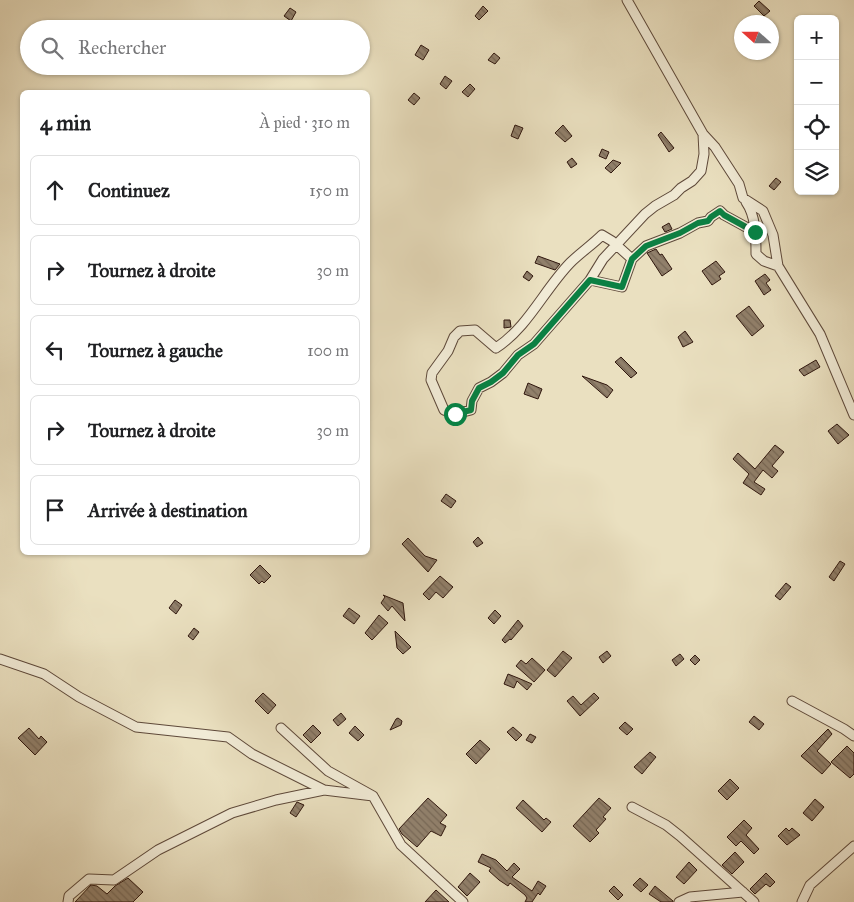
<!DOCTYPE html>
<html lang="fr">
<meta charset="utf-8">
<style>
body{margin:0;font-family:"IM FELL Great Primer",serif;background:#f2f2f2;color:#202124}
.controls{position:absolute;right:15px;top:15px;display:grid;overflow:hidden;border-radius:8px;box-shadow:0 1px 4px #0004}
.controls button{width:45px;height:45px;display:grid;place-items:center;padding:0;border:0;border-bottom:1px solid #e0e0e0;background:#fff;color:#202124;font:25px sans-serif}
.compass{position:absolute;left:734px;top:15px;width:45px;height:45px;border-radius:50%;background:#fff;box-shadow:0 1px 4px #0004;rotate:291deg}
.stop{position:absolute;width:15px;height:15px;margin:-11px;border:4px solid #0b8043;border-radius:50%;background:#fff}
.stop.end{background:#0b8043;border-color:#fff;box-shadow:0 1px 5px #0008}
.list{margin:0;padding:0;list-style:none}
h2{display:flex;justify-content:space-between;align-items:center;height:65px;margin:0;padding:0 20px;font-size:21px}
h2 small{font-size:16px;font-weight:400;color:#757577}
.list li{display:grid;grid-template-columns:32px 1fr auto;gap:15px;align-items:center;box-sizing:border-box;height:70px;margin:0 10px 10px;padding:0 10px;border:1px solid #e0e0e0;border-radius:8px}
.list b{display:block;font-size:19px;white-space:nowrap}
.list em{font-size:16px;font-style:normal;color:#757577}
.icon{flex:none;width:28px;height:28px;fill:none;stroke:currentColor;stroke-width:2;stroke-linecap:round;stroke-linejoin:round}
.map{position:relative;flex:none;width:854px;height:902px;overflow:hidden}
.search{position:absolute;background:#fff;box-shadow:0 1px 4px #0004;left:20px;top:20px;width:350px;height:55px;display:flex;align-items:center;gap:12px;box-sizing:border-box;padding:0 18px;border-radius:28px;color:#757577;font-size:19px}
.panel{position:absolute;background:#fff;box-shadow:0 1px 4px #0004;left:20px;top:90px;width:350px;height:465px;border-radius:8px}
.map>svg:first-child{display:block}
</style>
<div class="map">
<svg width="854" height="902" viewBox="0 0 854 902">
<defs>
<pattern id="building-back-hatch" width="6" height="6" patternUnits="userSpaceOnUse" patternTransform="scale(1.25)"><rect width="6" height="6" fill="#91806b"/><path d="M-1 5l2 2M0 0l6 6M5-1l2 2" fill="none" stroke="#776856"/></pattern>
</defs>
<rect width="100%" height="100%" fill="#eae0c0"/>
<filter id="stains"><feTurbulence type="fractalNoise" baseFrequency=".004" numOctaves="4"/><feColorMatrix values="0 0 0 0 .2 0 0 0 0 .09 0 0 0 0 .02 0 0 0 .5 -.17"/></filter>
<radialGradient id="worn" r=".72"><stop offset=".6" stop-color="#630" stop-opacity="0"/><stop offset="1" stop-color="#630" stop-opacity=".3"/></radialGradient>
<path fill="url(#building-back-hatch)" stroke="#30170e" d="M759,1L770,11L764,16L754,6Z
M483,6L488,11L479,20L475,16Z
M290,8L296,12L291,21L284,16Z
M421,45L429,50L423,60L415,55Z
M494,53L500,58L495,64L488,60Z
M445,76L452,81L446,89L440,84Z
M470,84L475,89L468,97L462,92Z
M414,93L420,98L414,105L408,100Z
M515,125L523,128L518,139L511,136Z
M563,125L572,136L565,142L555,133Z
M661,132L674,148L669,152L658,135Z
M602,149L609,152L606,159L599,156Z
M572,158L577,164L571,168L567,162Z
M613,160L621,163L611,173L605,168Z
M776,178L781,182L774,190L769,186Z
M669,223L672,229L665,232L662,227Z
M656,249L660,255L662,254L672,269L662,276L647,253Z
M538,256L560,264L555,270L535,263Z
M716,261L725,272L719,276L721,279L712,285L702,271Z
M527,271L533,276L529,281L523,277Z
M765,274L770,280L766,283L771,290L764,295L755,281Z
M749,306L764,326L752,336L736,316Z
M504,320H510L511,327L504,328Z
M685,331L693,342L683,347L678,337Z
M621,357L637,373L631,378L615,362Z
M816,360L820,367L804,376L799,370Z
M582,376L607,385L613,390L607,398Z
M528,383L542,389L538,399L524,394Z
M837,424L849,435L838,444L828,431Z
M775,445L784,452L772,466L778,471L772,478L763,470L754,482L765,489L761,495L743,483L749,474L733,459L738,453L755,469Z
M446,494L456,501L451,508L441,501Z
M478,537L483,543L477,547L473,542Z
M408,538L425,556L437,560L428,572L402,544Z
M840,561L845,564L834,581L829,577Z
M260,565L271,576L264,583L262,581L259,584L250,575Z
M440,576L453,587L443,598L436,592L429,600L423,594Z
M786,583L791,587L780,600L775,596Z
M383,595L403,603L405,621L392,606L388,611L381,603L385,597Z
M175,600L182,605L176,614L169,608Z
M349,608L360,616L354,624L343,616Z
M495,610L501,616L494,624L488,618Z
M379,615L388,623L372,640L365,633Z
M518,620L523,626L511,640L510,639L505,643L502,640Z
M194,628L199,632L193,640L188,636Z
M395,631L411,647L403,654L397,648Z
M563,651L572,658L555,677L547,670Z
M607,651L611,656L603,663L599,657Z
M680,654L684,659L676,666L672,660Z
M695,655L700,660L695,665L690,660Z
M532,658L545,670L534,682L516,666L521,660L526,664Z
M508,674L518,678L532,684L527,690L517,681L514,688L504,684Z
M263,693L276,705L268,714L255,701Z
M594,693L599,698L580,716L567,701L573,696L581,705Z
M341,713L346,719L338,726L333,720Z
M754,716L764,724L759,730L749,722Z
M398,718L402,721L401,725L390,730L396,719Z
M625,722L633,729L627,735L619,728Z
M313,725L321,733L311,743L303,735Z
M355,726L364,735L358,741L349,733Z
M513,727L522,735L516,741L507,732Z
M29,728L39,739L41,736L47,742L35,755L18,738Z
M828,729L832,734L817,751L831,764L822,774L801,756Z
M530,734L536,737L532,743L526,740Z
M480,740L490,749L476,764L466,754Z
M847,746L854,753V774L850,778L831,762Z
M650,752L656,757L642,774L634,767Z
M730,779L739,788L727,800L718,791Z
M428,798L447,815L440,823L446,826L441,836L431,831L417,847L402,834L399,829Z
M599,798L611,808L603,817L606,819L596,830L599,833L590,842L573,826Z
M815,799L824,807L812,821L803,813Z
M523,800L544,820L546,818L551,822L542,832L516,808Z
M297,802L304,805L296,817L290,813Z
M744,820L752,828L746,835L759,849L754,854L741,841L736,846L727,837Z
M786,828L789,831L792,828L800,835L787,845L778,836Z
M735,852L744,862L732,874L722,865Z
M482,854L496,860L507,871L514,863L520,869L512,877L532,891L538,881L546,886L540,895L538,893L532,902H525L527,898L525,895L510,883L508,886L499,880L489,871L491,868L478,862Z
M689,862L697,870L684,884L676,877Z
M470,873L480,882L467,896L458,887Z
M766,873L775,882L770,887L766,884L755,894L750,889Z
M128,878L143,892L133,902H75L91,885L97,886L107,894L115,886Z
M640,878L648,885L641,892L633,885Z
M614,886L623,895L618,900L609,891Z
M655,886L673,901V902H661L649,894Z
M436,890L449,902H425Z"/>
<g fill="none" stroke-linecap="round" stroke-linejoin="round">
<g stroke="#5e493a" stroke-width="11">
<path id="minor" d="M627,0L703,134L715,147L739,184L743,198L763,211L773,235L778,266L820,334L854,415
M746,202C756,216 756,237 756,254L764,261L778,266
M632,259L612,241L602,235C592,245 580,253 570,263C544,290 528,327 496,348L475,330L460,331L454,337L448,351L432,373L431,380L444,410L455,414L471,410L472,401L479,388L491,382L503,373L518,355L534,344L590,280L622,287L632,259L646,246L680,233L698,223L708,221L711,217L720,211L724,215L755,232
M590,280L603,259L645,214L655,206L674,195L681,188L692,181L701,171L704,154L703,134
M0,659L44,674L79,697L136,727L228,737L252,754L324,790L373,796
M792,701L844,729L854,736
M281,728L328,771L373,796L401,845L463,902
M632,807L666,825L680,836L754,902
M68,902L69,896L89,879L114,880L158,850L232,813L276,800L324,790
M679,902L690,897L743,892
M802,902L810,885L854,846"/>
</g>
<use href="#minor" stroke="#f1ebd6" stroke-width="9"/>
</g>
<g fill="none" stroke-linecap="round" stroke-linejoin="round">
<path stroke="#0b8043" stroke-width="6" d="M455,414L471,410L472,401L479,388L491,382L503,373L518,355L534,344L590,280L622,287L632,259L646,246L680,233L698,223L708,221L711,217L720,211L724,215L755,232"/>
</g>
<rect width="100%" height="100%" filter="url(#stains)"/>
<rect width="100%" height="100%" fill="url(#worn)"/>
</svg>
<div class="controls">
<button>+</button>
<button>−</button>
<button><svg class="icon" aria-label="locate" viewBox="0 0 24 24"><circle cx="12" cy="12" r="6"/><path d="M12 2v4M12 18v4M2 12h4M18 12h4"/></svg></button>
<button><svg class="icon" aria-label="layers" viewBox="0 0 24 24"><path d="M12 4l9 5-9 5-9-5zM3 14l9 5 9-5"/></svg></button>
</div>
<svg class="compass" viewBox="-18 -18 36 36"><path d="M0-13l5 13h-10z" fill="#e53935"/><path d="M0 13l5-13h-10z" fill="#757577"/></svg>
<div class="stop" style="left:455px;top:414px"></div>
<div class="stop end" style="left:755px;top:232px"></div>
<div class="search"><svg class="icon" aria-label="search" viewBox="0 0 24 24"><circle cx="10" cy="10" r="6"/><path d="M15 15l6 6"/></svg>Rechercher</div>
<section class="panel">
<h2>4 min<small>À pied · 310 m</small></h2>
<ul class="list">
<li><svg class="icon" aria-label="ahead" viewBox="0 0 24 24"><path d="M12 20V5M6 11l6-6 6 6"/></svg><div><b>Continuez</b></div><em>150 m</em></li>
<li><svg class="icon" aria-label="right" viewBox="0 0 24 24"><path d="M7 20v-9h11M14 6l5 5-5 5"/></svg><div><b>Tournez à droite</b></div><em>30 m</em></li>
<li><svg class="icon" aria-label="left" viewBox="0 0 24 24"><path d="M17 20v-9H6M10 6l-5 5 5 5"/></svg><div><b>Tournez à gauche</b></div><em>100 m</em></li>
<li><svg class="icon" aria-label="right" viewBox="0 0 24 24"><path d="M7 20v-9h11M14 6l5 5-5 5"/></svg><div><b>Tournez à droite</b></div><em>30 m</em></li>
<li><svg class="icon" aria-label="arrive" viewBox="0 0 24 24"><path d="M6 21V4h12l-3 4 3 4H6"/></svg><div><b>Arrivée à destination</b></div></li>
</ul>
</section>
</div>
